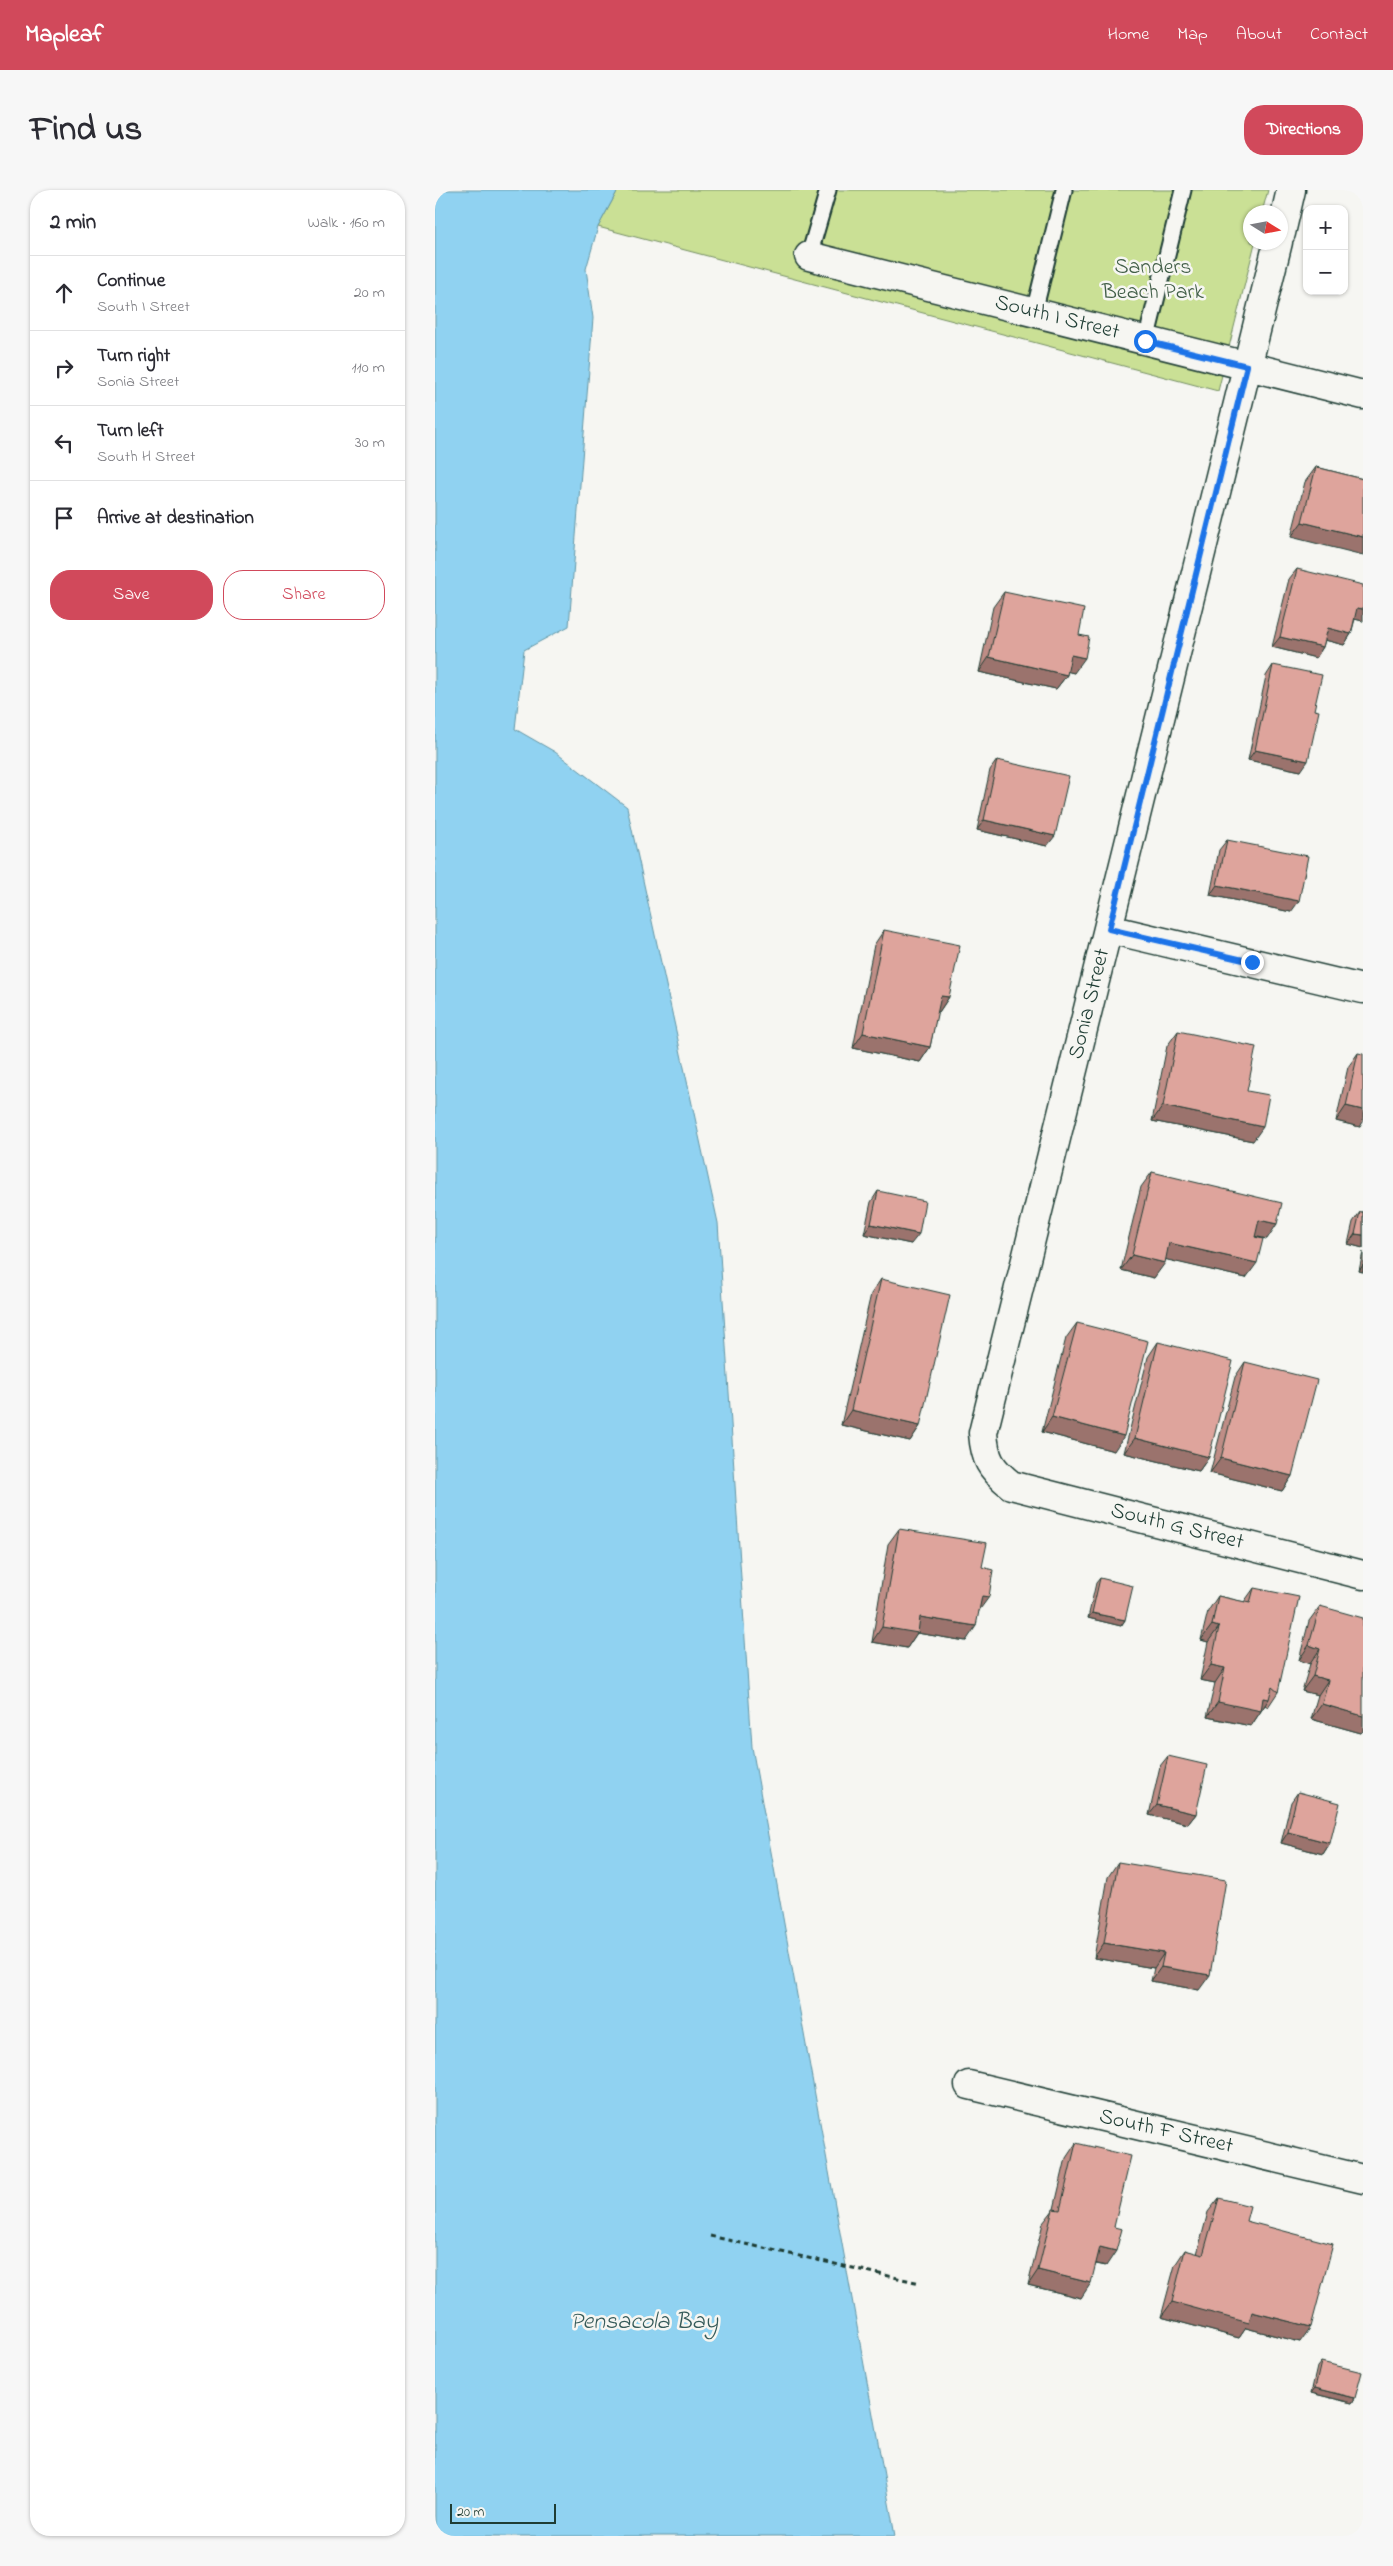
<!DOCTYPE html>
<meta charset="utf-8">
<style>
body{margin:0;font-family:"Indie Flower",sans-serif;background:#f7f7f7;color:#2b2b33}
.controls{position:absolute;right:15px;top:15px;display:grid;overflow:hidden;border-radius:10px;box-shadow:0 1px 4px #0004}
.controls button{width:45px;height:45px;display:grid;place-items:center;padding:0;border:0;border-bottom:1px solid #e1e1e2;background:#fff;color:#2b2b33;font:25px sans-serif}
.compass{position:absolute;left:808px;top:15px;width:45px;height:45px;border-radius:50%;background:#fff;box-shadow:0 1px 4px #0004;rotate:101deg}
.scale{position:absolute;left:15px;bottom:12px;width:106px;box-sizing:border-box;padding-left:5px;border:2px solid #1f3d34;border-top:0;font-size:14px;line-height:18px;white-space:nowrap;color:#1f3d34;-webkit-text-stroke:4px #f6f6f2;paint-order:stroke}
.stop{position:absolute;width:15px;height:15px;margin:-11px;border:4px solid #1a73e8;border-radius:50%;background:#fff}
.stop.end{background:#1a73e8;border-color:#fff;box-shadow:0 1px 5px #0008}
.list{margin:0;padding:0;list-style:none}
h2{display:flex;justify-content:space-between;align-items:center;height:65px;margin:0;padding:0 20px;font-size:21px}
h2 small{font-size:16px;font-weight:400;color:#7c7c81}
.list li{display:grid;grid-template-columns:32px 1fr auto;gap:15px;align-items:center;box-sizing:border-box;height:75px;padding:0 20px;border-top:1px solid #e1e1e2}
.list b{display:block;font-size:19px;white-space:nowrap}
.list p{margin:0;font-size:16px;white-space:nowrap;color:#7c7c81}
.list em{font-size:16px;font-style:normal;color:#7c7c81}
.actions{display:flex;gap:10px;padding:15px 20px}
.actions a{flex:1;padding:11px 0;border:1px solid #d1495b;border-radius:20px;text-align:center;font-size:18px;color:#d1495b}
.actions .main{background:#d1495b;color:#fff}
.icon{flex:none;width:28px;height:28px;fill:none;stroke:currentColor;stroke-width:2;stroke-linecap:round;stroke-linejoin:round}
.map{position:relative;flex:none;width:928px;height:2346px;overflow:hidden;border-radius:20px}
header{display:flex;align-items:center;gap:30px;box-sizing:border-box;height:70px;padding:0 25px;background:#d1495b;color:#fff}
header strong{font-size:24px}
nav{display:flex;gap:28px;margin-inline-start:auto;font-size:18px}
.intro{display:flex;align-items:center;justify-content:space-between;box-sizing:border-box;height:120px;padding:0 30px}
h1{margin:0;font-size:35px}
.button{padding:12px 22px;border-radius:20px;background:#d1495b;color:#fff;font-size:18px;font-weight:700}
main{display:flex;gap:30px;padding:0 30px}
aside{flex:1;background:#fff;border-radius:20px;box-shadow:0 1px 4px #0004}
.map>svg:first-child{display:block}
</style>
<header>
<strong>Mapleaf</strong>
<nav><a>Home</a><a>Map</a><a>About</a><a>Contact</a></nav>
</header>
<div class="intro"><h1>Find us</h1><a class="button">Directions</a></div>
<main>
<aside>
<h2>2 min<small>Walk · 160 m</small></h2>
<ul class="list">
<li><svg class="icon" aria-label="ahead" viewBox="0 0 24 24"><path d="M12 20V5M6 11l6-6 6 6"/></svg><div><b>Continue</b><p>South I Street</p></div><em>20 m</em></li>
<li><svg class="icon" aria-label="right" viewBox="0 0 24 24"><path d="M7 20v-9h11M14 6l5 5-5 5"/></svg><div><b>Turn right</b><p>Sonia Street</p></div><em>110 m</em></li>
<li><svg class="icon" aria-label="left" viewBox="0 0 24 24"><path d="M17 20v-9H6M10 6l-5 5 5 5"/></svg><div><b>Turn left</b><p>South H Street</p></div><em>30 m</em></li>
<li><svg class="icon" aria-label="arrive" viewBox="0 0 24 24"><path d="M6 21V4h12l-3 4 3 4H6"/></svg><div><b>Arrive at destination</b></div></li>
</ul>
<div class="actions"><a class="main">Save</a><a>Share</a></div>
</aside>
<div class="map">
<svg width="928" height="2346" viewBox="0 0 928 2346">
<rect width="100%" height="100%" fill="#f6f6f2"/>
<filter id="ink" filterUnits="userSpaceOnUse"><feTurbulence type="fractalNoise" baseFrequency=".02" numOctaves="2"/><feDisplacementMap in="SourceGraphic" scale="10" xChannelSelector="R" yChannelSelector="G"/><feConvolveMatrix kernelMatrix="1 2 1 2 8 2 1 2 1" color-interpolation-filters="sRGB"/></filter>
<g filter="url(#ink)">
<path fill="#cae095" stroke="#748e64" d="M183,0H833L827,22H816V52L820,53L783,201L163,37Z"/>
<path fill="#90d2f1" stroke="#6396a5" d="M0,0H183L163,37L151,79L158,128L134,436L89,460L80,539L120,562L192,617L283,1033L317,1557L460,2346H0Z"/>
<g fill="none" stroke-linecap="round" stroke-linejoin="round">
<g stroke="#1f3d34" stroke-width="19">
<path id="service" d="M374,66L393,0
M599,122L629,0
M711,151L748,0"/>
</g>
<g stroke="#1f3d34" stroke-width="31">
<path id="minor" d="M846,43L856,0
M843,52L548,1243C550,1269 555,1278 576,1295L928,1385
M374,66L928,205
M674,739L928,799
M534,1895L928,1989"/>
</g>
<path stroke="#1f3d34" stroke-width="3" stroke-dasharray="5 4" stroke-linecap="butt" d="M275,2046L485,2093"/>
<use href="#service" stroke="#f6f6f2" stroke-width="15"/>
<use href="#minor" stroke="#f6f6f2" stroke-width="28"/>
</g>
<path fill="#bf8d86" stroke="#1f3d34" d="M881,277L928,289L856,347L870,292Z
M862,379L928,431L920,429L916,444L909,455L890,450L888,457L881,468L837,457L854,389Z
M569,402L644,445L639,483L632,481V485L621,499L544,482L558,417Z
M838,475L879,520L866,581L813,570L831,486Z
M562,570L612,656L542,640L555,580Z
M792,650L856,722L775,705L784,660Z
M449,740L514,807L504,822H502L495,857L485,872L418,858L439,755Z
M743,841L818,951L717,931L732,856Z
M923,863L925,937L901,931L913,877Z
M717,982L832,1049L820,1047L811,1088L730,1069L719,1088L686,1080L706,997Z
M443,1001L476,1054L429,1044L436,1012Z
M925,1022H928V1058L913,1054L918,1032Z
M928,1062V1082L924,1081Z
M446,1089L485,1236L475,1251L406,1235L436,1104Z
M642,1133L679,1261L607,1242L631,1148Z
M723,1152L774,1267L764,1281L689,1263L713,1167Z
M810,1172L857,1286L847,1301L775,1283L800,1187Z
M464,1339L547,1377L544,1421L531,1451L482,1443L472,1458L437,1452L453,1354Z
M665,1388L690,1430L686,1436L653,1428L661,1393Z
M819,1398L843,1502L833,1517L830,1515L816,1536L772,1527L780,1493L765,1490L773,1452L766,1450L773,1421L783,1406L809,1412Z
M885,1416L926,1543L876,1529L883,1505L867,1501L875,1474L864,1470L874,1431Z
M733,1566L761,1624L753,1634L714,1625L725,1576Z
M863,1602L895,1653L888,1664L846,1653L856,1612Z
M683,1672L764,1800L716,1791L719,1778L659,1768L673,1687Z
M641,1953L679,2037L671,2076L661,2074L646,2108L593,2095L608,2033L619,2019L631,1968Z
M784,2008L811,2031L865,2152L811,2138L804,2148L726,2127L740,2075L750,2060L762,2064L773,2022Z
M886,2172L920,2208L917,2213L876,2203L882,2177Z"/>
<path fill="#9b736d" stroke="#1f3d34" d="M867,332L928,347V365L856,347Z
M922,418L928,419V431L915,428Z
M893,438L916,444L909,455L886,449Z
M845,447L888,457L881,468L837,457Z
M636,465L650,468L639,483L626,480Z
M554,467L632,485L621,499L544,482Z
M820,560L873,571L866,581L813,570Z
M549,630L620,646L612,656L542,640Z
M782,695L864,711L856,722L775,705Z
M506,806L514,807L504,822L495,821Z
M428,843L495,857L485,872L418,858Z
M728,916L828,937L818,951L717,931Z
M911,916L928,920V932L925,937L901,931Z
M824,1030L842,1034L832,1049L814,1045Z
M436,1034L484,1044L476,1054L429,1044Z
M920,1044L928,1045V1058L913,1054Z
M734,1053L822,1073L811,1088L724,1068Z
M697,1065L730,1073L719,1088L686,1080Z
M928,1075V1082L924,1081Z
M416,1220L485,1236L475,1251L406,1235Z
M617,1227L689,1246L679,1261L607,1242Z
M700,1248L774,1267L764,1281L689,1263Z
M786,1268L857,1286L847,1301L775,1283Z
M547,1406L554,1407L543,1422Z
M657,1423L690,1430L686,1436L653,1428Z
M485,1427L541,1436L531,1451L482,1443L472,1458L437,1452L447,1437Z
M777,1435L784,1437L773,1452L766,1450Z
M874,1455L885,1459L875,1474L864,1470Z
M776,1475L790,1478L780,1493L765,1490Z
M878,1486L893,1490L883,1505L867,1501Z
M828,1508L834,1509L816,1536L772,1527L783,1512Z
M887,1514L928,1526V1541L926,1543L876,1529Z
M722,1615L761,1624L753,1634L714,1625Z
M853,1642L895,1653L888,1664L846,1653Z
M669,1753L729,1763L719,1778L659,1768Z
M726,1777L775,1785L764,1800L716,1791Z
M665,2057L681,2061L671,2076L654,2072Z
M603,2080L656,2093L646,2108L593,2095Z
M737,2112L817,2122L876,2137L865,2152L811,2138L804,2148L726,2127Z
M880,2198L920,2208L917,2213L876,2203Z"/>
<path fill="#dea49c" stroke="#1f3d34" d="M881,277L928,289V347L867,332Z
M862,379L928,395V419L922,418L916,444L893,438L888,457L845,447Z
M569,402L649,419L644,445L654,447L650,468L636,465L632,485L554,467Z
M838,475L887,485L879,520L884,521L873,571L820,560Z
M562,570L634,586L620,646L549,630Z
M792,650L873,666L864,711L782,695Z
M449,740L525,755L514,807L506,806L495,857L428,843Z
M743,841L821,857L812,901L834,905L828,937L728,916Z
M923,863L928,864V920L911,916Z
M717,982L847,1013L842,1034L824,1030L820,1047L828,1049L822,1073L734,1053L730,1073L697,1065Z
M443,1001L490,1011L484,1044L436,1034Z
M925,1022H928V1045L920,1044Z
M446,1089L515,1105L485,1236L416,1220Z
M642,1133L713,1151L689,1246L617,1227Z
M723,1152L798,1171L774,1267L700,1248Z
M810,1172L882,1190L857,1286L786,1268Z
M464,1339L552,1353L547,1377L558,1380L554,1407L547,1406L541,1436L485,1427L483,1443L447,1437Z
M665,1388L698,1396L690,1430L657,1423Z
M819,1398L864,1407L843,1502L837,1497L834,1509L828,1508L826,1521L783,1512L790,1478L776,1475L784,1437L777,1435L783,1406L815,1413Z
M885,1416L928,1428V1526L887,1514L893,1490L878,1486L885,1459L874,1455Z
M733,1566L772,1575L761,1624L722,1615Z
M863,1602L905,1613L895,1653L853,1642Z
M683,1672L791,1690L775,1785L726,1777L729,1763L669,1753Z
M641,1953L696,1966L679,2037L687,2039L681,2061L665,2057L656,2093L603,2080L618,2019L625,2020Z
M784,2008L815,2016L811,2031L898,2054L876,2137L817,2122L814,2133L737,2112L750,2060L768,2065Z
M886,2172L927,2182L920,2208L880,2198Z"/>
</g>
<g fill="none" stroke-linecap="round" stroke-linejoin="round" filter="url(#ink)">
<path stroke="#1a73e8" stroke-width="6" d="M710,151L812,176L674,739L817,772"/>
</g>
<g text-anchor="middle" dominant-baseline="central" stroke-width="5" stroke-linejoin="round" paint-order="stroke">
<g font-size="22" fill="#415e47" stroke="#f6f6f2">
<text x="718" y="78">Sanders<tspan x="718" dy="25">Beach Park</tspan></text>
</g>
<g font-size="22" fill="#1f3d34" stroke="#f6f6f2">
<text transform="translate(622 128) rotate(14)">South I Street</text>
<text transform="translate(655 814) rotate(-76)">Sonia Street</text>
<text transform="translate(742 1337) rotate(14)">South G Street</text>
<text transform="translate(731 1942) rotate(13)">South F Street</text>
</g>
<g font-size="24" font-style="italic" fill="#365b5a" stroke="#f6f6f2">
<text x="209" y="2132">Pensacola Bay</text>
</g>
</g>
</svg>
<div class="controls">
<button>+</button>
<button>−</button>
</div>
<svg class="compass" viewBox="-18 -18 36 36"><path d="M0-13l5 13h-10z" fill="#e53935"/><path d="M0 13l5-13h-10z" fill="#7c7c81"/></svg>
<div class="scale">20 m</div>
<div class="stop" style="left:710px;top:151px"></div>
<div class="stop end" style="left:817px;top:772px"></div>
</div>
</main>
